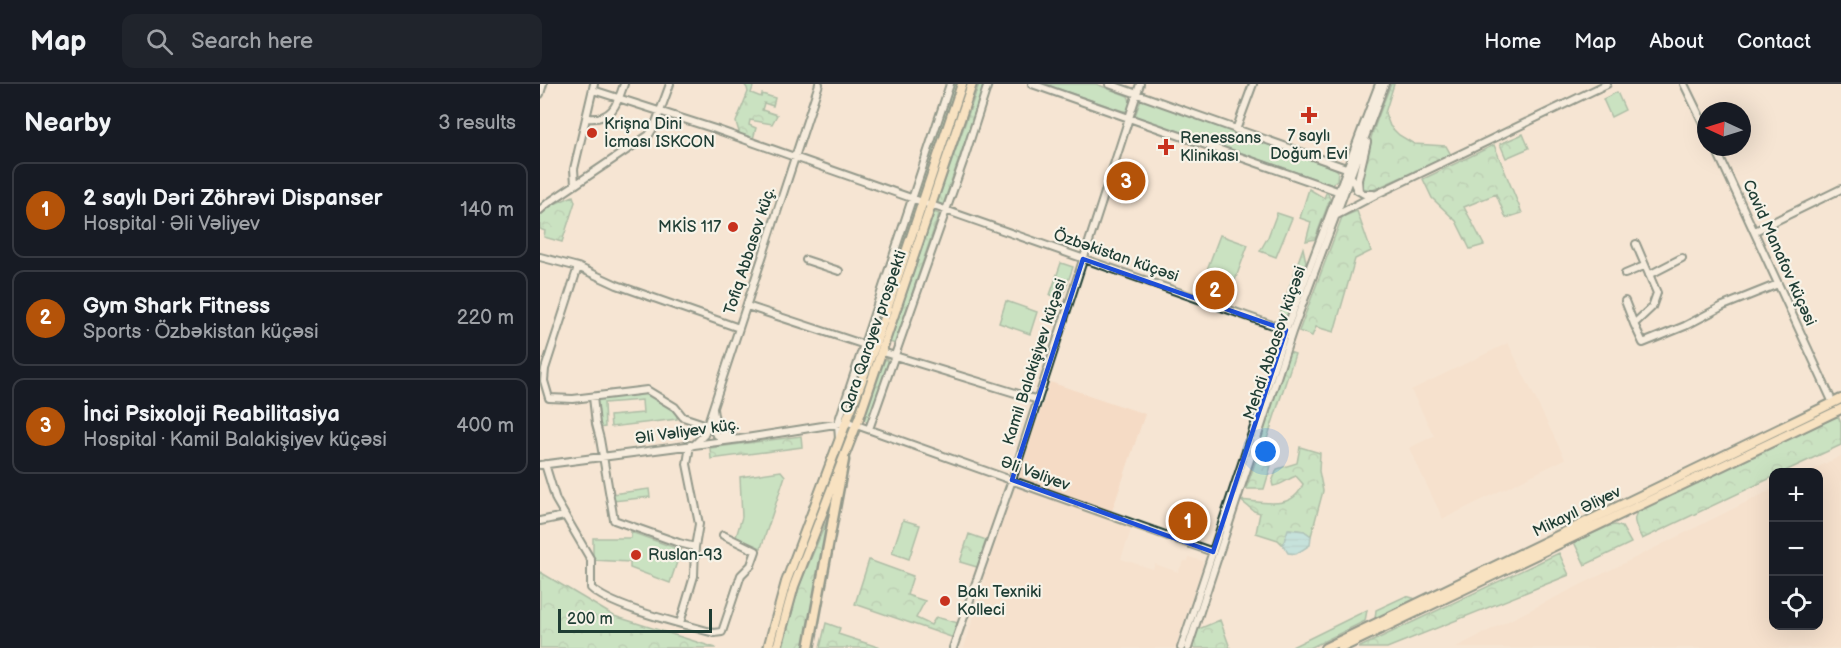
<!DOCTYPE html>
<meta charset="utf-8">
<style>
body{margin:0;font-family:"Balsamiq Sans",sans-serif;background:#20242c;color:#f1f3f6}
.controls{position:absolute;right:18px;bottom:18px;display:grid;overflow:hidden;border-radius:12px;box-shadow:0 6px 24px #0002}
.controls button{width:54px;height:54px;display:grid;place-items:center;padding:0;border:0;border-bottom:2px solid #363941;background:#171b24;color:#f1f3f6;font:30px sans-serif}
.compass{position:absolute;left:1157px;top:18px;width:54px;height:54px;border-radius:50%;background:#171b24;box-shadow:0 6px 24px #0002;rotate:274deg}
.scale{position:absolute;left:18px;bottom:15px;width:154px;box-sizing:border-box;padding-left:6px;border:3px solid #1f3d34;border-top:0;font-size:16px;line-height:21px;white-space:nowrap;color:#1f3d34;-webkit-text-stroke:4px #f7f3e8;paint-order:stroke}
.you{position:absolute;left:726px;top:368px;width:21px;height:21px;margin:-15px;border:4px solid #fff;border-radius:50%;background:#1a73e8;box-shadow:0 0 0 9px #1a73e833}
.badge{display:grid;place-items:center;width:39px;height:39px;border-radius:50%;background:#b45309;color:#fff;font-size:20px;font-weight:700}
.pin{position:absolute;translate:-50% -50%;border:3px solid #fff;box-shadow:0 2px 6px #0006}
.list{margin:0;padding:0;list-style:none}
h2{display:flex;justify-content:space-between;align-items:center;height:78px;margin:0;padding:0 24px;font-size:26px}
h2 small{font-size:20px;font-weight:400;color:#9ea1a6}
.list li{display:grid;grid-template-columns:39px 1fr auto;gap:18px;align-items:center;box-sizing:border-box;height:96px;margin:0 12px 12px;padding:0 12px;border:2px solid #363941;border-radius:12px}
.list b{display:block;font-size:22px;white-space:nowrap}
.list p{margin:0;font-size:20px;white-space:nowrap;color:#9ea1a6}
.list em{font-size:20px;font-style:normal;color:#9ea1a6}
.icon{flex:none;width:33px;height:33px;fill:none;stroke:currentColor;stroke-width:2;stroke-linecap:round;stroke-linejoin:round}
.map{position:relative;flex:none;width:1301px;height:564px;overflow:hidden}
header{display:flex;align-items:center;gap:36px;box-sizing:border-box;height:84px;padding:0 30px;background:#171b24;border-bottom:2px solid #363941}
header strong{font-size:28px}
nav{display:flex;gap:33px;margin-inline-start:auto;font-size:21px}
.search{width:420px;height:54px;background:#20242c;display:flex;align-items:center;gap:15px;box-sizing:border-box;padding:0 21px;border-radius:12px;color:#9ea1a6;font-size:22px}
main{display:flex}
aside{flex:1;background:#171b24}
.map>svg:first-child{display:block}
</style>
<header>
<strong>Map</strong>
<div class="search"><svg class="icon" aria-label="search" viewBox="0 0 24 24"><circle cx="10" cy="10" r="6"/><path d="M15 15l6 6"/></svg>Search here</div>
<nav><a>Home</a><a>Map</a><a>About</a><a>Contact</a></nav>
</header>
<main>
<aside>
<h2>Nearby<small>3 results</small></h2>
<ul class="list">
<li><span class="badge">1</span><div><b>2 saylı Dəri Zöhrəvi Dispanser</b><p>Hospital · Əli Vəliyev</p></div><em>140 m</em></li>
<li><span class="badge">2</span><div><b>Gym Shark Fitness</b><p>Sports · Özbəkistan küçəsi</p></div><em>220 m</em></li>
<li><span class="badge">3</span><div><b>İnci Psixoloji Reabilitasiya</b><p>Hospital · Kamil Balakişiyev küçəsi</p></div><em>400 m</em></li>
</ul>
</aside>
<div class="map">
<svg width="1301" height="564" viewBox="0 0 1301 564">
<defs>
<pattern id="forest-crowns" width="20" height="18" patternUnits="userSpaceOnUse" patternTransform="scale(1.5)"><rect width="20" height="18" fill="#95ddac"/><path d="M2 6a3 3 0 1 1 6 0M12 15a3 3 0 1 1 6 0" fill="none" stroke="#79b48d"/></pattern>
<pattern id="water-rules" width="6" height="5" patternUnits="userSpaceOnUse" patternTransform="scale(1.5)"><rect width="6" height="5" fill="#8cdde5"/><path d="M0 2.5h6" fill="none" stroke="#78bfc5"/></pattern>
</defs>
<rect width="100%" height="100%" fill="#f6e5d3"/>
<filter id="ink" filterUnits="userSpaceOnUse"><feTurbulence type="fractalNoise" baseFrequency=".0167" numOctaves="2"/><feDisplacementMap in="SourceGraphic" scale="12" xChannelSelector="R" yChannelSelector="G"/><feConvolveMatrix kernelMatrix="1 2 1 2 8 2 1 2 1" color-interpolation-filters="sRGB"/></filter>
<g filter="url(#ink)">
<path fill="#f5dbc5" d="M968,259L1025,375L903,435L869,364L894,352L871,306Z
M510,298L605,330L572,427L478,394Z
M1301,372V564H914L1233,405L1234,542H1278V388H1268Z
M477,403L592,443L581,475L613,485L615,480L638,488L644,477H648L649,473L662,477L663,480L635,564H424L445,497L443,496L474,404Z"/>
<path fill="#95ddac" stroke="#5a8d70" stroke-width="1.5" d="M504,0H556L588,12L591,20L587,27H583Z
M1077,8L1085,26L1071,33L1063,15Z
M601,15L794,84L798,87L797,96L791,100L787,99L595,32Z
M737,129L752,134L736,173L720,167L728,153Z
M680,151L708,161L687,218L659,207Z
M521,179L533,183L522,215L510,211Z
M466,217L497,228L490,250L459,239Z
M106,309L132,324L137,330V335L71,343L70,332L103,329L102,316L64,319L65,343L59,344L56,315Z
M241,387L245,392L221,464L196,453L202,433L200,393Z
M109,405L110,413L73,417L72,410Z
M363,436L380,441L369,475L352,469Z
M91,448L141,466L130,499L90,484V478L53,476V454H91Z
M866,512L876,515L835,535L836,526Z
M827,526L825,537L770,564H750Z"/>
<path fill="url(#forest-crowns)" stroke="#5a8d70" stroke-width="1.5" d="M204,0H214L211,9L221,13L222,10L235,14L233,22L224,19L222,26L237,31L232,40L210,36L209,41L216,44L213,55L200,51L196,38L208,8L207,4Z
M414,0H421L382,113L376,111Z
M439,0H445L403,121L397,119Z
M851,0H854L845,29L850,42L859,51L874,60L906,62L911,71L833,106L822,104C818,83 842,22 851,0Z
M983,50L989,64L966,74L960,60Z
M954,61L982,129L966,134L956,110L924,123L944,161L930,165L916,137L892,114L883,95Z
M769,105L784,114L787,107L790,115L775,155L766,157L771,138L760,134Z
M33,112L35,118L22,158L4,153L5,147L0,145V132L12,121Z
M372,120L377,122L334,255L329,253Z
M817,127L831,167L815,175L794,248L776,243L772,252L759,247L802,133Z
M394,128L399,130L355,260L350,258Z
M763,164L766,178L746,235L739,232Z
M749,268L755,270L723,367L717,364Z
M345,275L350,277L329,338L324,336Z
M1298,332L1301,339V361L1243,388H1234L1233,393L1102,455C1097,444 1089,433 1101,425Z
M261,352L262,363L171,375L170,364Z
M760,363L780,369L779,387L783,407L771,452L764,447L749,445L743,461L738,456L716,449L720,429L714,427L700,416C723,418 753,427 763,400L756,392C747,395 743,401 733,402L732,398L737,385L757,379Z
M716,376L731,382L724,405H706Z
M290,429L266,564H242L259,503Z
M1075,441L1082,443L1091,459L1045,481L1034,458L1069,442Z
M429,450L446,456L437,483L420,478Z
M1019,469L1029,491L847,564H818Z
M329,476L373,492L367,511L385,517L376,534L391,541L396,533L418,539L414,554L315,520Z
M0,488L74,532L176,564H0Z
M680,536L690,564H650L654,547Z
M286,539L300,544L298,550L341,564H280Z"/>
<path fill="url(#water-rules)" stroke="#609d9e" stroke-width="1.5" d="M748,445L764,447L771,452L770,461L756,470L748,469L743,461Z"/>
<g fill="none" stroke-linecap="round" stroke-linejoin="round">
<g stroke="#1f3d34" stroke-width="10">
<path id="minor" d="M492,0L800,108
M569,0L806,84L809,87L817,106L824,110H833
M1144,0L1166,45
M53,6L175,45L752,248
M0,10L3,0
M46,34C72,37 77,21 84,0
M696,46L713,0
M1175,63L1293,319
M35,100L34,85L54,0
M819,107L818,96L827,58
M0,126L8,119L109,51L115,41L130,0
M795,132L837,110L1067,0
M1215,147L1301,105
M1096,160L1117,209L1112,223L1094,240L1103,259L1145,242L1183,222L1238,200
M0,173L38,183L77,201L199,244
M266,176L299,187
M38,183L5,285L4,297L9,314L33,315L107,306L135,323L143,333L167,341L177,351L187,356
M1085,190L1104,182
M1109,191L1142,174
M1085,217L1094,240
M207,222L334,264
M342,268L498,316
M53,313L56,340L60,355L74,436L139,459L155,463
M173,325C174,337 181,350 193,354
M329,345L423,78L448,0
M299,356L298,339L410,0
M154,361L164,351L279,0
M5,380L16,416L51,476V504C72,524 144,540 174,549L182,548L201,491L211,481L216,467L183,451
M0,381L200,355L308,338L673,468
M0,437L24,432
M140,539L154,492L155,463L159,440L147,380L150,361
M413,564L472,396L600,0
M641,564L746,246L839,0
M648,564L752,248L845,0"/>
</g>
<g stroke="#1f3d34" stroke-width="12">
<path id="major" d="M228,564L246,498L334,264L422,0
M237,564L254,502L319,334L432,0
M785,564L1301,315
M801,564L1301,325"/>
</g>
<g stroke="#1f3d34" stroke-width="13">
<path id="highway" d="M269,564L304,376"/>
</g>
<use href="#minor" stroke="#f7f3e8" stroke-width="6"/>
<use href="#major" stroke="#fbddab" stroke-width="8"/>
<use href="#highway" stroke="#fbddab" stroke-width="8"/>
</g>
</g>
<path d="M0 0H1301V564H0ZM543,175L746,246L673,468L472,396Z" fill="#f6e5d3" fill-opacity=".55" fill-rule="evenodd"/>
<path fill="none" stroke="#1d4ed8" stroke-width="4.5" stroke-linejoin="round" d="M543,175L746,246L673,468L472,396Z"/>
<g fill="#c8321e" stroke="#f7f3e8" stroke-width="2">
<path d="M766 22h6v6h6v6h-6v6h-6v-6h-6v-6h6z"/>
<circle cx="52" cy="49" r="6"/>
<path d="M623 54h6v6h6v6h-6v6h-6v-6h-6v-6h6z"/>
<circle cx="193" cy="143" r="6"/>
<circle cx="96" cy="471" r="6"/>
<circle cx="405" cy="517" r="6"/>
</g>
<g text-anchor="middle" dominant-baseline="central" stroke-width="4.5" stroke-linejoin="round" paint-order="stroke">
<g font-size="16" fill="#1f3d34" stroke="#f7f3e8" text-anchor="start">
<text x="64" y="40">Krişna Dini<tspan x="64" dy="18">İcması ISKCON</tspan></text>
<text x="769" y="52" text-anchor="middle">7 saylı<tspan x="769" dy="18">Doğum Evi</tspan></text>
<text x="640" y="54">Renessans<tspan x="640" dy="18">Klinikası</tspan></text>
<text x="181" y="143" text-anchor="end">MKİS 117</text>
<text x="108" y="471">Ruslan-93</text>
<text x="417" y="508">Bakı Texniki<tspan x="417" dy="18">Kolleci</tspan></text>
</g>
<g font-size="16" fill="#1f3d34" stroke="#f7f3e8">
<text transform="translate(210 167) rotate(-72)">Tofiq Abbasov küç.</text>
<text transform="translate(1239 169) rotate(66)">Cavid Manafov küçəsi</text>
<text transform="translate(576 172) rotate(19)">Özbəkistan küçəsi</text>
<text transform="translate(334 248) rotate(-71)">Qara Qarayev prospekti</text>
<text transform="translate(735 259) rotate(-71)">Mehdi Abbasov küçəsi</text>
<text transform="translate(495 278) rotate(-72)">Kamil Balakişiyev küçəsi</text>
<text transform="translate(147 348) rotate(-8)">Əli Vəliyev küç.</text>
<text transform="translate(495 390) rotate(20)">Əli Vəliyev</text>
<text transform="translate(1037 428) rotate(-26)">Mikayıl Əliyev</text>
</g>
</g>
</svg>
<div class="controls">
<button>+</button>
<button>−</button>
<button><svg class="icon" aria-label="locate" viewBox="0 0 24 24"><circle cx="12" cy="12" r="6"/><path d="M12 2v4M12 18v4M2 12h4M18 12h4"/></svg></button>
</div>
<svg class="compass" viewBox="-18 -18 36 36"><path d="M0-13l5 13h-10z" fill="#e53935"/><path d="M0 13l5-13h-10z" fill="#9ea1a6"/></svg>
<div class="scale">200 m</div>
<div class="you"></div>
<div class="pin badge" style="left:648px;top:437px">1</div>
<div class="pin badge" style="left:675px;top:206px">2</div>
<div class="pin badge" style="left:586px;top:97px">3</div>
</div>
</main>
